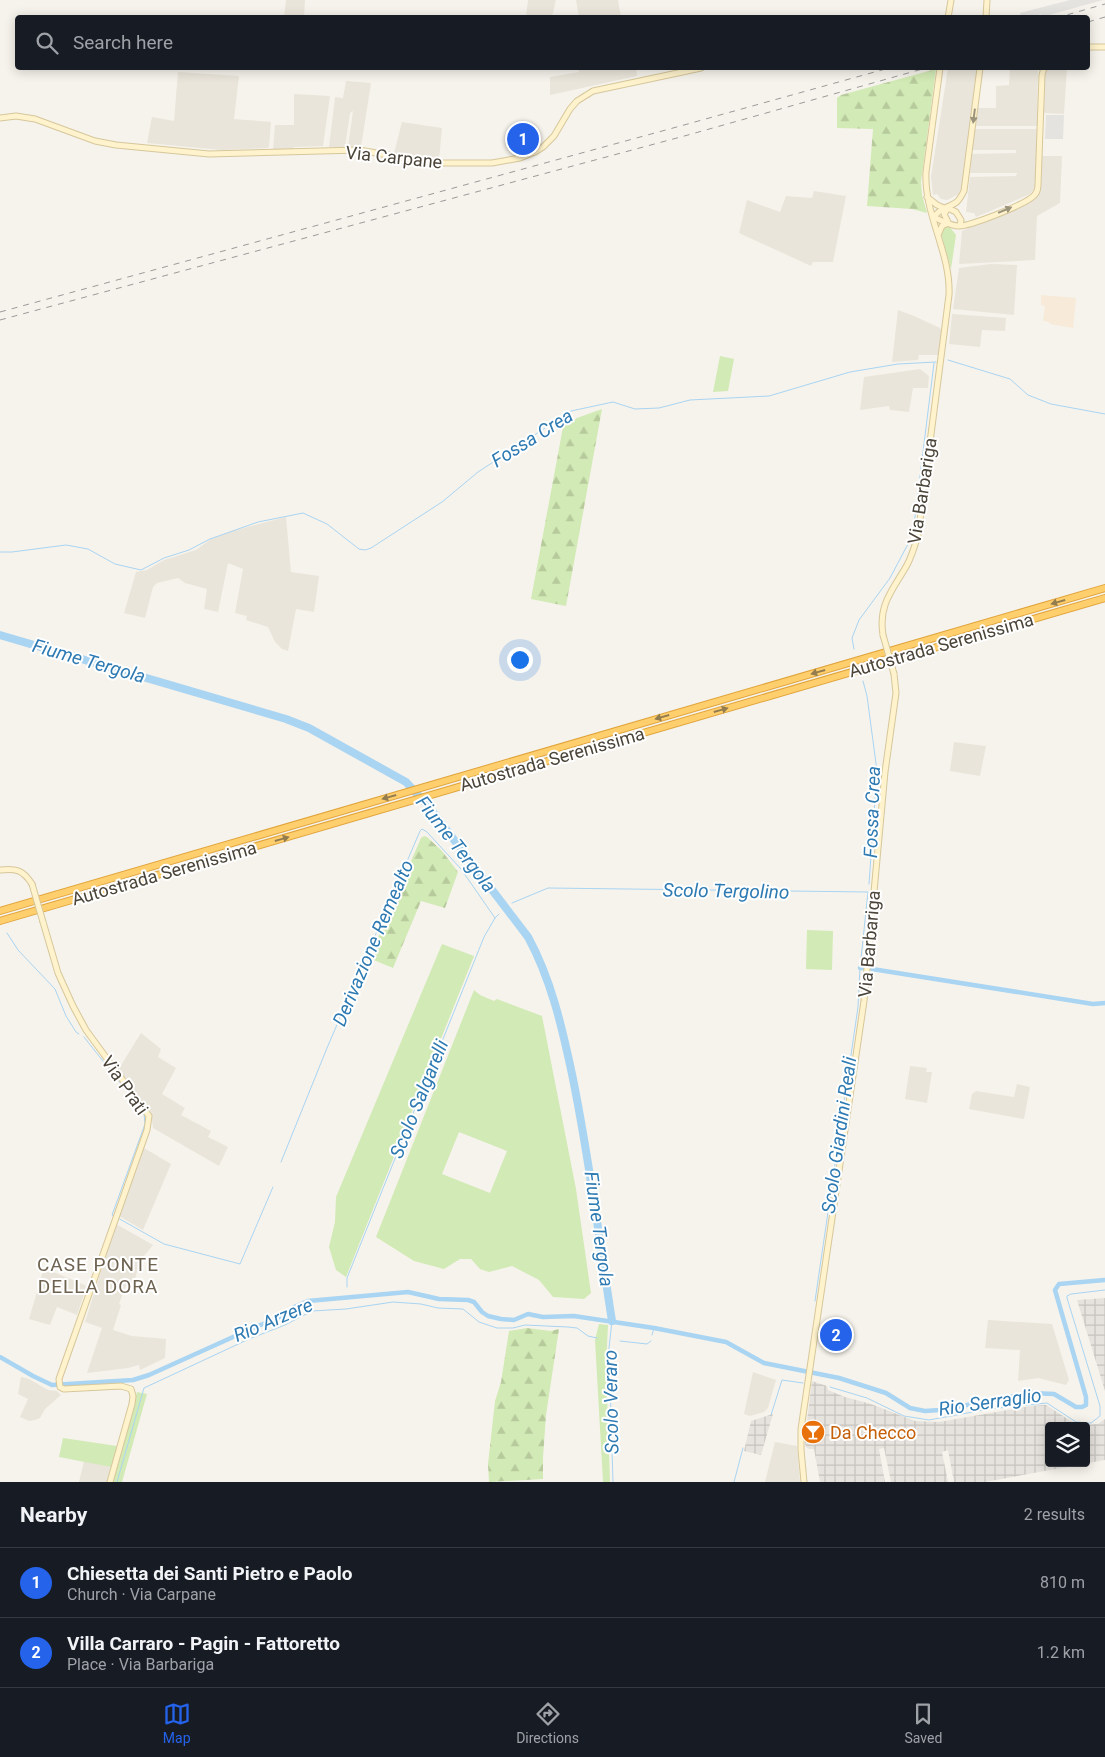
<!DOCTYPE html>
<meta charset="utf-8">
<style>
body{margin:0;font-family:Roboto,sans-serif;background:#242831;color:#f1f3f6}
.controls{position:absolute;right:15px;bottom:15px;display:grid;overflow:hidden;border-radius:5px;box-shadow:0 2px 12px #0003}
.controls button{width:45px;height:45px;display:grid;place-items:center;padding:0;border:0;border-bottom:1px solid #363941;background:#171b24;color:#f1f3f6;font:25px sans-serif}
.you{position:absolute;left:519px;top:659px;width:18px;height:18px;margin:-12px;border:4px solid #fff;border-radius:50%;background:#1a73e8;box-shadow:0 0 0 8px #1a73e833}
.badge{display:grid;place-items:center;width:32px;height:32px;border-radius:50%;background:#2563eb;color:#fff;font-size:16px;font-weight:700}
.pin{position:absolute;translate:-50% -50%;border:2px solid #fff;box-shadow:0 1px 5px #0006}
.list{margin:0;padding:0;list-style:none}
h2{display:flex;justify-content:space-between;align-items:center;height:65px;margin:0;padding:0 20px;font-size:21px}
h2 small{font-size:16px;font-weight:400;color:#9ea1a6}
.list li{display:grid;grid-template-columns:32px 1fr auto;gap:15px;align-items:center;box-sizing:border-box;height:70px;padding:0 20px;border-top:1px solid #363941}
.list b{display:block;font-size:19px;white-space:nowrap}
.list p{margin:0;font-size:16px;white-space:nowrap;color:#9ea1a6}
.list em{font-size:16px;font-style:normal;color:#9ea1a6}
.icon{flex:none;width:28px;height:28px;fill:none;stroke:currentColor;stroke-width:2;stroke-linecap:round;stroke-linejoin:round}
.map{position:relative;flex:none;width:1105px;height:1482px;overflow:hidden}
.search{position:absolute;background:#171b24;box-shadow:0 2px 12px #0003;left:15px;right:15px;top:15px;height:55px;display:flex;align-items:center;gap:12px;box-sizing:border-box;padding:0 18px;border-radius:5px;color:#9ea1a6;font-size:19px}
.sheet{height:205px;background:#171b24}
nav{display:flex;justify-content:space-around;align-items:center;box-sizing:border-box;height:70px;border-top:1px solid #363941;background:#171b24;font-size:14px;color:#9ea1a6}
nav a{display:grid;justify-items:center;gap:2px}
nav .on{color:#2563eb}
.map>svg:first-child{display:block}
</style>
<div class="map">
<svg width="1105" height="1482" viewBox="0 0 1105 1482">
<defs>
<pattern id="industrial-grid" width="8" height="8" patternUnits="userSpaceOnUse" patternTransform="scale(1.25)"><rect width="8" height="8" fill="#e6e2dd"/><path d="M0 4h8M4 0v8" fill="none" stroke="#c7c3be"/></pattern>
<pattern id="forest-firs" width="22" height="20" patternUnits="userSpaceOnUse" patternTransform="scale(1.25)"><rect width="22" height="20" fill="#d2eab5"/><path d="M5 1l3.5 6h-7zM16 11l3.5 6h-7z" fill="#b6ca9c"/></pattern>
</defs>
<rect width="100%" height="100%" fill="#f6f3ec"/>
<path fill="#eae5da" d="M286,0H305L304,17H284Z
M528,0H556L552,17H526Z
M576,0H618L621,17H579Z
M578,68H636L637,76L550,95V77L579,72Z
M948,68H978L962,185L959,194L947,200L941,199L937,194L933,195L931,177Z
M1010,68H1040L1038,71L1037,126H976L978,108H996V86L1009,85Z
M1047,68H1067L1064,114L1045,113L1044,112L1045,74Z
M178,72L239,76L234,119L271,122L269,147L267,148L221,150L147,143L152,117L174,121Z
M346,81L371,83L361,147H348L353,111L350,113L345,147H329L335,97L343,98Z
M294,94L330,96L323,146L294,147L293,149H273L275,125H294Z
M402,122L442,128L439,160L394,153Z
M975,129H1037L1036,185L1033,191L1028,195L976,217L974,213L966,212L970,177L1016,176L1017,173H970L972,154L1016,153V150H972Z
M1042,156H1062L1060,203L1037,216L1035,260L959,264L962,231L1036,199L1041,187Z
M814,191L846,196L833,262H813L811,266L739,233L747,200L780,212L786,196L812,198Z
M991,264L1017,265L1014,315L953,309L959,268Z
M898,310L914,316L940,328L942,332L938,355H919L918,360L892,362Z
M952,314L1006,318L1005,331L982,330L980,347L949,344Z
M920,369L929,376L928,388H913L909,412L890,410L889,406L860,410L864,377Z
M286,517L291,572L319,576L314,612L296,609L288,651L282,649L275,642L268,627L246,620L247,616L235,613L243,569L228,563L218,612L204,609L207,589L185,583L178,578L157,583L153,587L145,618L124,613L136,572L147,570L164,560L196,550L211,539L232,531Z
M954,742L986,746L980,776L950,771Z
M141,1033L161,1049L158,1057L176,1068L162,1094L185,1108L181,1115L211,1131L208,1137L228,1147L219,1166L153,1128L151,1112L118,1070Z
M910,1066L927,1068L926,1072H932L927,1103L905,1099Z
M1017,1084L1030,1087L1024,1119L969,1109L972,1094L976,1091L1014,1097Z
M144,1148L171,1164L143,1230L119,1216Z
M116,1224L153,1245L144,1256L138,1267L133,1288L126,1286L125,1288L119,1304L121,1305L113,1330L132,1336L166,1339L165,1358L140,1370L139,1365L128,1368L87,1373L102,1328L85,1322Z
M44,1268L87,1286L77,1315L57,1307L50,1325L29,1319Z
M988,1320L1052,1324L1069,1380L1066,1385L1038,1378L1018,1381L1020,1350L985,1348Z
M753,1372L776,1380L768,1408L764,1412L750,1416L744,1414Z
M21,1377L29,1379L48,1390L57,1391L61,1395L45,1409L40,1418L35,1420L29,1421L20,1417L28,1399L18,1394Z
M775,1442L797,1446L800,1482H765Z
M84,1461L111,1467L107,1482H79Z"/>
<path fill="#f7ead8" d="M1041,295L1076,298L1073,328L1050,324L1049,322L1043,321L1045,306L1041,305Z"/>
<path fill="url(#industrial-grid)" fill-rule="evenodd" d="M1105,1298V1391L1077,1300Z
M812,1381L827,1386L828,1390L845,1397L871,1404L915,1421L939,1422L1031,1406L1046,1405L1077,1425L1098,1424L1105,1419V1460L985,1482H954L948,1450L942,1452L948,1482H891L884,1448L879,1449L885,1482H820L814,1449H809L806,1447L805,1443V1436ZM1049,1426H1086V1463H1049Z
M773,1414L761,1455L744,1451L751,1421Z"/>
<path fill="#d2eab5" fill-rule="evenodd" d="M949,226L956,235L951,269L941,233L944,228Z
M720,356L734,359L728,391L713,392Z
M807,930L833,931L832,970L806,969Z
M442,944L474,956L346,1277L336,1270L329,1247L335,1222L336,1197Z
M474,990L480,995L494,1001L497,999L542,1016L576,1189L591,1293L584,1299L553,1297L539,1280L512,1266L489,1272L480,1269L471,1259H460L444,1269L414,1261L376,1237ZM459,1132L507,1151L490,1193L442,1174Z
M599,1324L608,1325L606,1366L610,1482H603L595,1340Z
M137,1392L147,1394L122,1482H112Z
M63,1438L117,1446L111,1467L59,1457Z"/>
<path fill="url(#forest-firs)" d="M936,69L921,182L922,195L927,213L912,209L867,206L873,129L837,128V98L841,95Z
M602,409L566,606L531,599L563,427L577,418Z
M424,836L427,837L442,851L458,872L445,908L421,901L393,968L369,958L421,838Z
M527,1328L551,1331L559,1329L546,1415L543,1458V1479L489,1482L488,1464L495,1401L501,1382L509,1331Z"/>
<path fill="#e5e3e0" d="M1070,0H1103L1042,17L1041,14L1034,17H1021L1020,13Z
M1046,115H1064L1063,139H1045Z"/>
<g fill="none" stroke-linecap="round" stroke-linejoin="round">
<path stroke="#a9d4f2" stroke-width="1" d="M948,360L1010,379L1028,395L1051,404L1105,414
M911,536L914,525L934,363
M0,552H12L66,545L88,549L115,564L141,570L164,558L189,550L210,539L258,522L303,513L327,524L359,549L365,550L371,548L442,502L478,472L571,411L613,402L635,409L659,408L690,400L769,396L850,372L898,364L936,362
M854,649L852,638L859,620L890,578L908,544
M863,681L867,696L877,771L869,884
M512,903L548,888L868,892L860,968L858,1007L815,1301
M7,933L18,950L55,989L66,1016L76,1032L79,1034
M84,1037L144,1113L145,1124L112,1215L114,1216
M281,1162L327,1048L420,831L422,829L427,832L461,869L495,918
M118,1218L164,1244L240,1264L273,1187
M347,1287V1278L484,937L495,918L499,914
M612,1321L609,1348L613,1482
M652,1335L654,1328
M620,1341L647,1344L651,1341
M830,1387L867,1398L904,1416L929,1420L989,1409L1047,1403L1076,1422L1091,1423L1100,1416V1406L1067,1298V1296L1071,1294L1105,1290
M771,1415L782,1380L803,1383
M117,1482L144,1388L249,1339L285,1325L312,1311L346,1309L393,1302L421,1304L438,1308L463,1309L479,1322L497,1328H513L525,1325L568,1327L577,1328L588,1336L597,1338
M734,1482L743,1448"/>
<path stroke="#a9d4f2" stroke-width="4.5" d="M860,968H863
M872,969L1093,1004L1105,1003
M0,1357L33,1376L52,1385L133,1380L149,1375L253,1328L280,1317L294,1307L308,1301L408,1292L439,1299L468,1300L474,1302L482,1312L488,1316L501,1319L514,1320L528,1314L543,1317L574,1316L654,1328L726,1342L764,1363L839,1378L886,1393L910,1408L925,1411L940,1410L1031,1393L1054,1394L1076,1407H1082L1086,1405V1397L1055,1290L1059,1284L1105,1280"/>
<path stroke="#a9d4f2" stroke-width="8" d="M0,635L286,719L309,728L406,782L429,807L528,937C551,979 562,1027 572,1074C589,1156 599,1239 612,1321"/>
<g stroke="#d6c79b" stroke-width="7">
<path id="secondary" d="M948,18L951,0
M986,18L987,0
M1088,47H1105
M0,118L16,116L35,119L95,141L116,145L209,154L359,150L434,163H492L520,158L535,152L543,147L554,136L570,109L577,101L593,91L701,68
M927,197L937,205L944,208
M933,217C941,220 950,226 959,226C971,226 1020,206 1031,198C1036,195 1038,190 1038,185L1042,75L1044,68
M933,217C936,215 939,211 943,209C955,203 957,205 964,191L980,68
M948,222L944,214L948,208L956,212L961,220L960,226
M938,235L942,226L948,223
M883,635C878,604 893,590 907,565C912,556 915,545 918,535L949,295C951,253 924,215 926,172L940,68
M0,870C16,868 23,870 32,884
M43,922L58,973L73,1006L86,1030L149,1116L147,1130L59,1379L60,1387L64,1389L121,1386L131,1389L133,1396L132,1404L110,1482
M804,1482L801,1450V1429L864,1001L885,772L896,693L894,674"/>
</g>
<g stroke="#e0a43c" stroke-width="8">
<path id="highway" d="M0,911L1105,588
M0,921L1105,598"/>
</g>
<use href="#secondary" stroke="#fff3cd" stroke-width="5"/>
<use href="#highway" stroke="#ffcf6e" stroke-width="6"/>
<path stroke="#9a9a9a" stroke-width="1" stroke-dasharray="6 6" stroke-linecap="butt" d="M1056,18L1105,4
M1088,22L1105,17
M0,312L684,125L889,68
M0,320L688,135L926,68"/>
<g stroke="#d6c79b" stroke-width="7" stroke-linecap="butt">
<path id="secondary-bridge" d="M883,635L894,674
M32,884L43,922"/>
</g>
<use href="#secondary-bridge" stroke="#fff3cd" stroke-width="5"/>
</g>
<defs><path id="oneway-solid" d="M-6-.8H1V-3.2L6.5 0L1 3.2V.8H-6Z" transform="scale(1.25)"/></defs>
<g fill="#9c937c">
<use href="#oneway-solid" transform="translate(974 116) rotate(97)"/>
<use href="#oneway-solid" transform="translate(1005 210) rotate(-23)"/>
</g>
<g fill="#937c4e">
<use href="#oneway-solid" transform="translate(1058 602) rotate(164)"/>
<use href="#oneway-solid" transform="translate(818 672) rotate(164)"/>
<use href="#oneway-solid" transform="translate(721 710) rotate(-16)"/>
<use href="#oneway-solid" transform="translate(662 717) rotate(164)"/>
<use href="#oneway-solid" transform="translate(389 797) rotate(164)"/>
<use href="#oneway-solid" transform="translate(282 839) rotate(-16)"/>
</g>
<defs>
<g id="bar-disc" transform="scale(1.25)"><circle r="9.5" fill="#e8710a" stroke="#fff"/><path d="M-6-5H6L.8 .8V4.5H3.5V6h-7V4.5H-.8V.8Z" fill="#fff"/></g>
</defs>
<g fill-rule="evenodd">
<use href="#bar-disc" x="813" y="1432"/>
</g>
<g text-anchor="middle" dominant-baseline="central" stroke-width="4" stroke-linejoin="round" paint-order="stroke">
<g font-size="18" fill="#4b4439" stroke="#fff">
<text transform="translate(394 157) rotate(6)">Via Carpane</text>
<text transform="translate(922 491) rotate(-81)">Via Barbariga</text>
<text transform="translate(941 645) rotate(-16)">Autostrada Serenissima</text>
<text transform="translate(552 759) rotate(-16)">Autostrada Serenissima</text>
<text transform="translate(164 873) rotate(-16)">Autostrada Serenissima</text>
<text transform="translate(869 944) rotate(-85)">Via Barbariga</text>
<text transform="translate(125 1085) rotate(55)">Via Prati</text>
</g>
<g font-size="18" fill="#c56008" stroke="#fff" text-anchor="start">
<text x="830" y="1432">Da Checco</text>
</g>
<g font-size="19" font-style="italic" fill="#2e7ab2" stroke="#fff">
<text transform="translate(532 438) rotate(-32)">Fossa Crea</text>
<text transform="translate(89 661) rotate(16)">Fiume Tergola</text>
<text transform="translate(872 812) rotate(-88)">Fossa Crea</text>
<text transform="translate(456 844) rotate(52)">Fiume Tergola</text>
<text transform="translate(726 891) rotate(1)">Scolo Tergolino</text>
<text transform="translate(373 943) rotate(-67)">Derivazione Remealto</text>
<text transform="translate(419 1099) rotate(-68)">Scolo Salgarelli</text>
<text transform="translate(839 1135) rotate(-82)">Scolo Giardini Reali</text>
<text transform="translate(599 1229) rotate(82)">Fiume Tergola</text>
<text transform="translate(273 1320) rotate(-23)">Rio Arzere</text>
<text transform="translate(611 1402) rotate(-91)">Scolo Veraro</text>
<text transform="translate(990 1402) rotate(-8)">Rio Serraglio</text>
</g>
<g font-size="19" letter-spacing="1" fill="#6e6250" stroke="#fff">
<text x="98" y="1264">CASE PONTE<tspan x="98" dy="22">DELLA DORA</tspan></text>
</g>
</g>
</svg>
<div class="controls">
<button><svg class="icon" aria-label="layers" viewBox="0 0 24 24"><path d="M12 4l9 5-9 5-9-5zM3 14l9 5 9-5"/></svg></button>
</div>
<div class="you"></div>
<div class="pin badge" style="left:523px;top:139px">1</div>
<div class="pin badge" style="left:836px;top:1335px">2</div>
<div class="search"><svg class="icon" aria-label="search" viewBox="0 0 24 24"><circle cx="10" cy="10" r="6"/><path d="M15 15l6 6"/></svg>Search here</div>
</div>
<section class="sheet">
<h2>Nearby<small>2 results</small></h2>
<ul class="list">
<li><span class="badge">1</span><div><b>Chiesetta dei Santi Pietro e Paolo</b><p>Church · Via Carpane</p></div><em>810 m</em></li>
<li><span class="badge">2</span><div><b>Villa Carraro - Pagin - Fattoretto</b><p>Place · Via Barbariga</p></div><em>1.2 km</em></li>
</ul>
</section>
<nav>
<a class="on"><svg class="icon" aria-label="map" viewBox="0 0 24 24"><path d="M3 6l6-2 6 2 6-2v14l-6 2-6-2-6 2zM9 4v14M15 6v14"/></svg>Map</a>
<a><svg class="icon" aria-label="directions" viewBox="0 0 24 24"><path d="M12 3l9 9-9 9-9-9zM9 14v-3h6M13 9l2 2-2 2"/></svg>Directions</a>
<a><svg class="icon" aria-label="saved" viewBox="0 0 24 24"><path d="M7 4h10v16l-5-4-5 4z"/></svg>Saved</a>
</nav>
